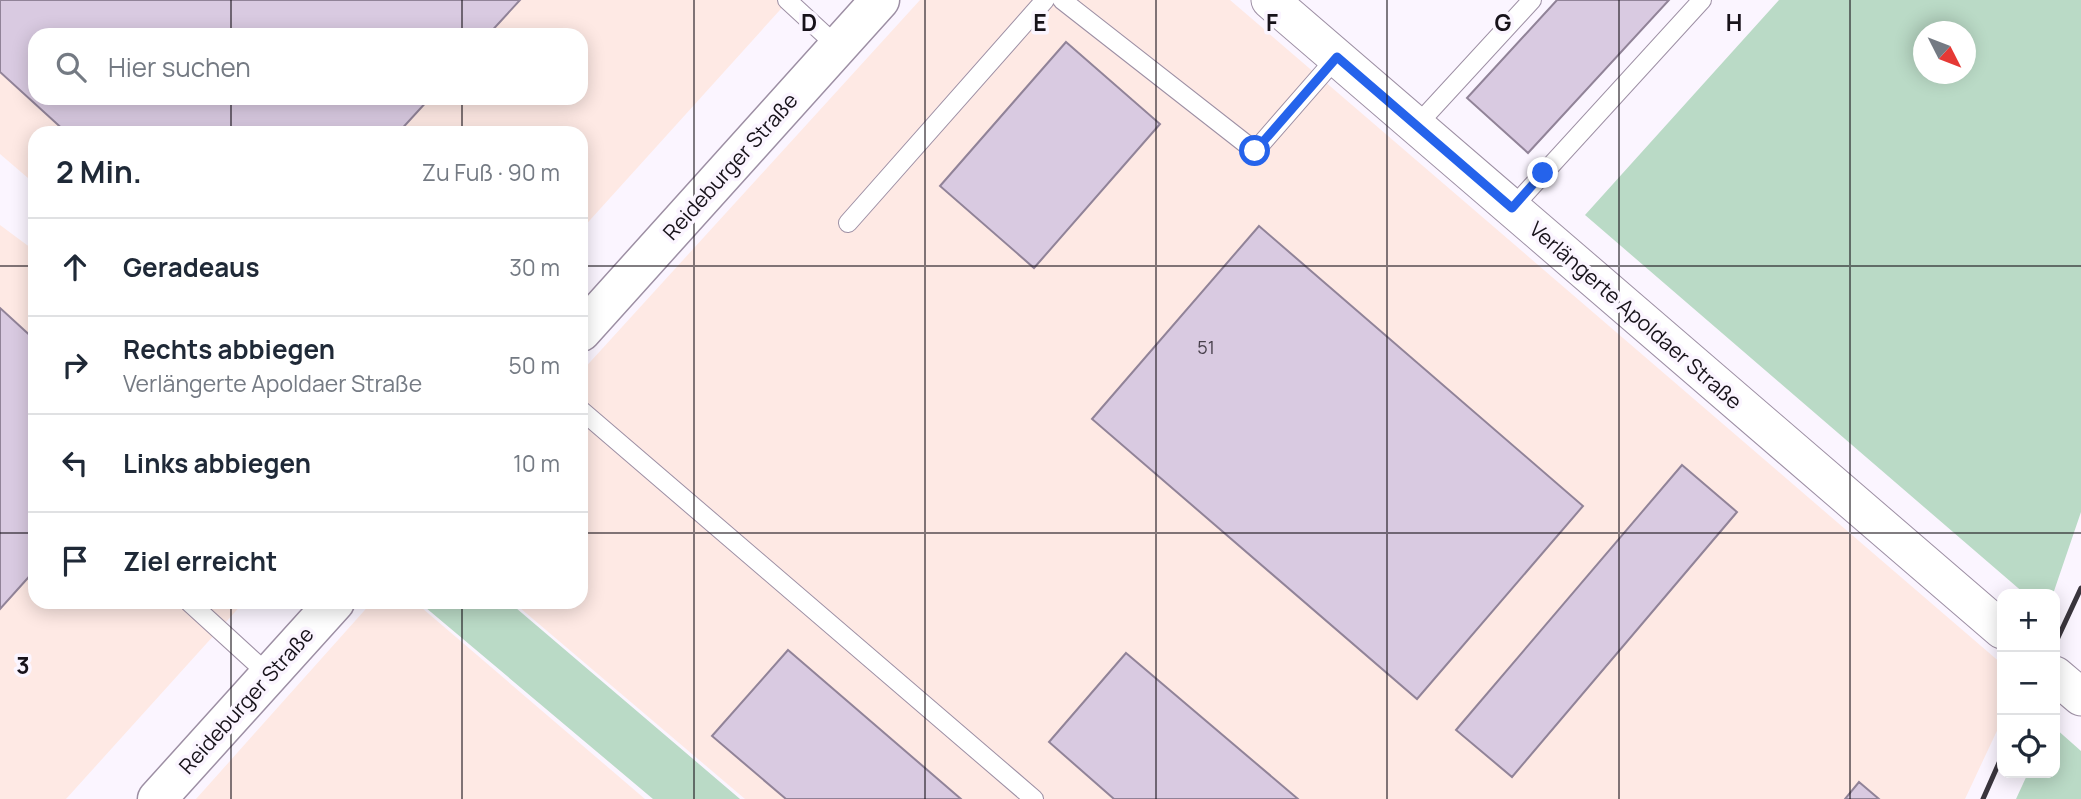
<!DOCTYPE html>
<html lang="de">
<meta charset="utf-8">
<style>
body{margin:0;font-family:Manrope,sans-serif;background:#f2f2f3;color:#1f2937}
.controls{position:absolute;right:21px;bottom:21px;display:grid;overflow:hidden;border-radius:14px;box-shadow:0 4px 18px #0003}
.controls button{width:63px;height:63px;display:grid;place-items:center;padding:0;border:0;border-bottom:2px solid #e0e1e3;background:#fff;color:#1f2937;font:35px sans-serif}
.compass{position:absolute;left:1913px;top:21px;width:63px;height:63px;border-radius:50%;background:#fff;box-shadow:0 4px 18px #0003;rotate:132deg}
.stop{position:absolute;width:21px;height:21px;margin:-16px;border:5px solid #2563eb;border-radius:50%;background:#fff}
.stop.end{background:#2563eb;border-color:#fff;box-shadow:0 2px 7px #0008}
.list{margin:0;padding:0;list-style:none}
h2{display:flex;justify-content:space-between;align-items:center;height:91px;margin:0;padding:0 28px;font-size:30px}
h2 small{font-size:23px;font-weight:400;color:#747a83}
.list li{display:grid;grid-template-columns:46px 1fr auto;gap:21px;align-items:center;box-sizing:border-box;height:98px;padding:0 28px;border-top:2px solid #e0e1e3}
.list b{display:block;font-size:26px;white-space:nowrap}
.list p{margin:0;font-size:23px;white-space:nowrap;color:#747a83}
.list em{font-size:23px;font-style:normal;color:#747a83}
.icon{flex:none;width:38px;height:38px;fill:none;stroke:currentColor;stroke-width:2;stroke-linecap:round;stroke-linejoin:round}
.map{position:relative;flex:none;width:2081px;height:799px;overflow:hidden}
.search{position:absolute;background:#fff;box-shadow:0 4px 18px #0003;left:28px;top:28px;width:560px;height:77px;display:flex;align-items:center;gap:18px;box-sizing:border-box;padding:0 24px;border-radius:21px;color:#747a83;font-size:26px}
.panel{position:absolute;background:#fff;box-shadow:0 4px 18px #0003;left:28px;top:126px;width:560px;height:483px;border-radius:21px}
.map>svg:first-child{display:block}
</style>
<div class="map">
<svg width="2081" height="799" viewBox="0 0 2081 799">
<rect width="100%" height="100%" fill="#fbf5ff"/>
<path fill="#fee9e4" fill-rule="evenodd" d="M0,0H789L581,230V133H35V184L0,154ZM35,35H581V98H35Z
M920,0H1230L2002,664V720L1965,799H745L513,602H581V372Z
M0,225L35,251V602H244L66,799H0Z
M372,602H415L645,799H196Z"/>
<path fill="#badac6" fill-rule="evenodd" d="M1779,0H2081V512L2053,594H2025L1585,215ZM1924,32H1966V74H1924Z
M419,602H509L740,799H653Z
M2055,728L2081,751V799H2016L2028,773H2055Z"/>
<path fill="#d9cae1" stroke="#918398" stroke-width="2" d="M0,0H520L488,35H35V98H430L398,133H67L0,72Z
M1557,0H1669L1528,153L1467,98Z
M1066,42L1160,124L1034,268L940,186Z
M1259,226L1583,506L1417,699L1092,419Z
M0,308L35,340V570L0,609Z
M1682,465L1737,512L1512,777L1456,730Z
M788,650L961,799H786L712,736Z
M1126,653L1298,799H1114L1049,742Z
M1859,782L1879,799H1845Z"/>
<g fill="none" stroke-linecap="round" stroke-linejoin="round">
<g stroke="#9d8fa4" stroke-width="20">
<path id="lane" d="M787,0L838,47
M1062,0L1255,151L1337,57
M1417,125L1532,0
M1512,208L1702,0
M848,223L1045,0
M581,410L1034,799
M189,602L269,675"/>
</g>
<g stroke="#9d8fa4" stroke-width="39">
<path id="street" d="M1270,0L2002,630
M2055,675L2081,697"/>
</g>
<g stroke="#9d8fa4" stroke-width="41">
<path id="secondary" d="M581,332L880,0
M157,799L335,602"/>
</g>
<use href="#lane" stroke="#fff" stroke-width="18"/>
<use href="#street" stroke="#fff" stroke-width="37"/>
<use href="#secondary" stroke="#fff" stroke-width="38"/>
<path stroke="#3a353d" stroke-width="5" d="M2055,644L2081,588
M1983,799L2002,756"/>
</g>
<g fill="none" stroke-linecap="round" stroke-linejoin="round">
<path stroke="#2563eb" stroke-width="9" d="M1255,151L1337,57L1512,208L1543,173"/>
</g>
<path fill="none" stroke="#17121a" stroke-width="2" stroke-opacity="0.55" d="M231,0V35M462,0V35M694,0V799M925,0V799M1156,0V799M1387,0V799M1619,0V799M1850,0V799M231,98V133M462,98V133M0,266H35M581,266H2081M0,533H35M581,533H2081M231,602V799M462,602V799"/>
<g text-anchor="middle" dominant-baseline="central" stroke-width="7" stroke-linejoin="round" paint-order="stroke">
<g font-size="18" fill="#48404c">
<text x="1206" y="347">51</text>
</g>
<g font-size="21" fill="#17121a" stroke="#fbf5ff">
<text transform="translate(730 166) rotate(-48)">Reideburger Straße</text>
<text transform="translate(1636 315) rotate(41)">Verlängerte Apoldaer Straße</text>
<text transform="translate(246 700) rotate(-48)">Reideburger Straße</text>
</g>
</g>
<g font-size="23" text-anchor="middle" font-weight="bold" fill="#17121a" stroke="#fbf5ff" stroke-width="7" stroke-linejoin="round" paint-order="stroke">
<text x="809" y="31">D</text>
<text x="1040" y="31">E</text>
<text x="1272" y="31">F</text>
<text x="1503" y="31">G</text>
<text x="1734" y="31">H</text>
<text x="23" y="674">3</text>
</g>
</svg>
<div class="controls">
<button>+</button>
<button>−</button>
<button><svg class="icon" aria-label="locate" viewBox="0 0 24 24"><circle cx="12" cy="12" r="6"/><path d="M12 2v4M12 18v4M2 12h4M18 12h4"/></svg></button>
</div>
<svg class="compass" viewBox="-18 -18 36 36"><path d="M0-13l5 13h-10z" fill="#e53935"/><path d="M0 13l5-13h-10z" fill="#747a83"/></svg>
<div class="stop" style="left:1255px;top:151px"></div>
<div class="stop end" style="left:1543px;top:173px"></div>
<div class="search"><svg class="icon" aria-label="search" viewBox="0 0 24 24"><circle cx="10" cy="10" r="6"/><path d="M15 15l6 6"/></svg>Hier suchen</div>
<section class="panel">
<h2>2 Min.<small>Zu Fuß · 90 m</small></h2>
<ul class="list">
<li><svg class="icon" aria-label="ahead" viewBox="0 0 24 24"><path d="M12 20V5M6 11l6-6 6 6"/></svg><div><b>Geradeaus</b></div><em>30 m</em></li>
<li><svg class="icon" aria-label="right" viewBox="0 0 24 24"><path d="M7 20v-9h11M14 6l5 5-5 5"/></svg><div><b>Rechts abbiegen</b><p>Verlängerte Apoldaer Straße</p></div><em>50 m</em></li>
<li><svg class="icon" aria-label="left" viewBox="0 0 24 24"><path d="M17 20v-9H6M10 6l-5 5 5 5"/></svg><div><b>Links abbiegen</b></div><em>10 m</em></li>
<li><svg class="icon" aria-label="arrive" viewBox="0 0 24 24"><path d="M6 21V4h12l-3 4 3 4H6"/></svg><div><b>Ziel erreicht</b></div></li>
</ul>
</section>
</div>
